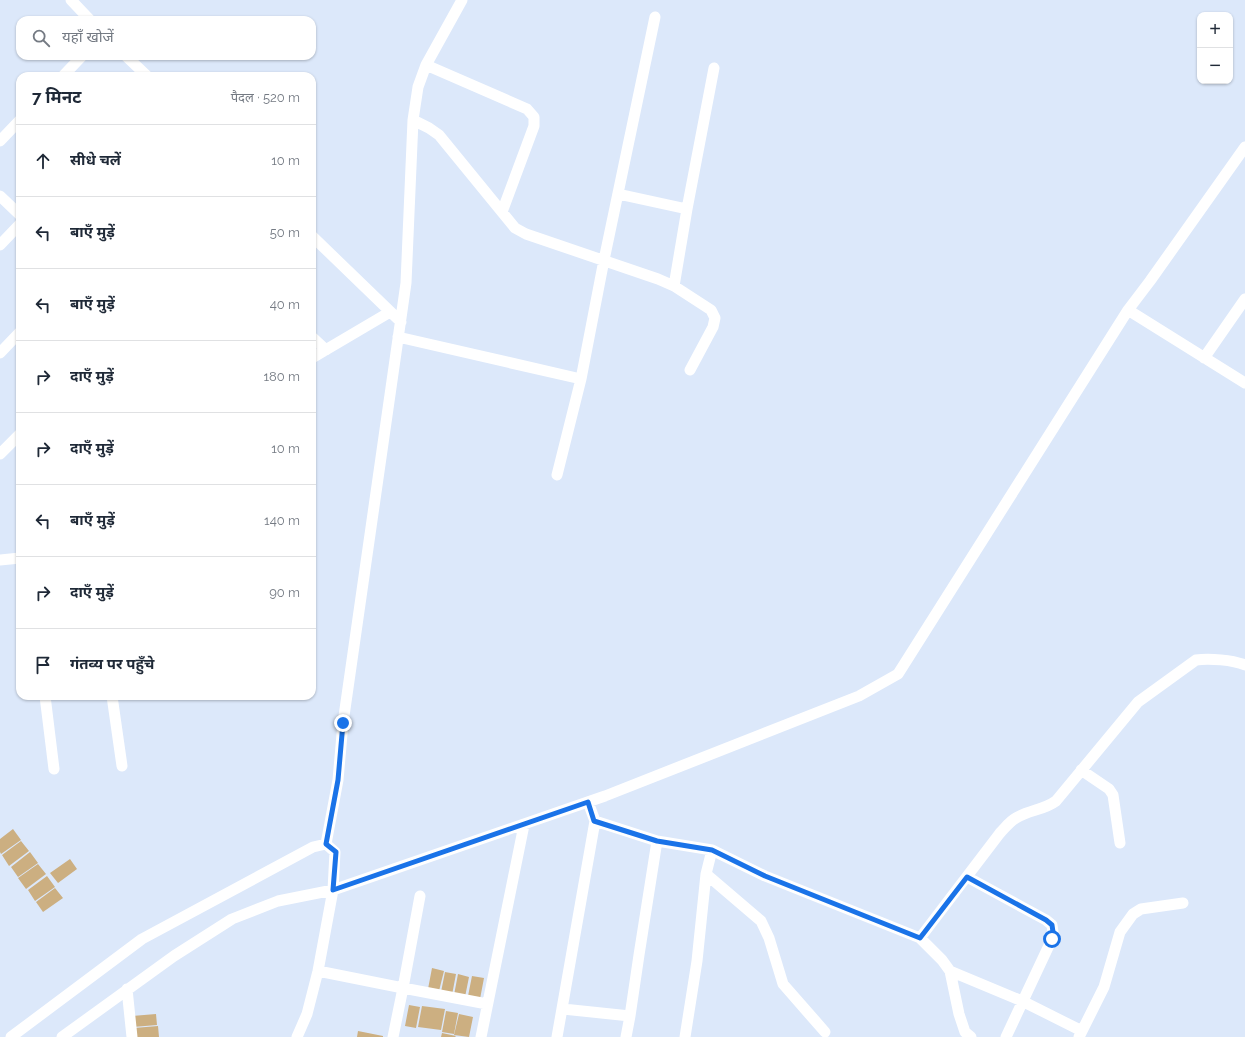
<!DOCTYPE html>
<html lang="hi">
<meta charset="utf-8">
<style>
body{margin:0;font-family:Raleway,"Noto Sans Devanagari",sans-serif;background:#f2f2f3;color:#1f2937}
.controls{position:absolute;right:12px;top:12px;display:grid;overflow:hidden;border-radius:8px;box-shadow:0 1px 3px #0004}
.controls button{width:36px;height:36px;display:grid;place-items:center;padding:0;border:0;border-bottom:1px solid #e0e1e3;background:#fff;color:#1f2937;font:20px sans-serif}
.stop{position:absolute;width:12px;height:12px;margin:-9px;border:3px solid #1a73e8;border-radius:50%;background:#fff}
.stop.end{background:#1a73e8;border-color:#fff;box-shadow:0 1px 4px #0008}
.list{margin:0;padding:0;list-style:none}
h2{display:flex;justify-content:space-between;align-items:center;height:52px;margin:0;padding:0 16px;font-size:17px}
h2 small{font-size:13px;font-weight:400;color:#747a83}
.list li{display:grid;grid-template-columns:26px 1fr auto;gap:12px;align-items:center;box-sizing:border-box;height:72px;padding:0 16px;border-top:1px solid #e0e1e3}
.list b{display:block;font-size:15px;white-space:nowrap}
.list em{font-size:13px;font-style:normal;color:#747a83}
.icon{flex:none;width:22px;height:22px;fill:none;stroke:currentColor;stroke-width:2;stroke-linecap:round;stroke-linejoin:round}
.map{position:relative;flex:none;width:1245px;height:1037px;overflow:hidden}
.search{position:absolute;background:#fff;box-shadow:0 1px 3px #0004;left:16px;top:16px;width:300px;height:44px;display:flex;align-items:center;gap:10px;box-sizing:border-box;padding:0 14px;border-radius:12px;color:#747a83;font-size:15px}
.panel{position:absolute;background:#fff;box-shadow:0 1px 3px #0004;left:16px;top:72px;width:300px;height:628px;border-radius:12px}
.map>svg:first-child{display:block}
</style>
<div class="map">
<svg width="1245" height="1037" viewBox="0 0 1245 1037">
<rect width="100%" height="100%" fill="#dce8fa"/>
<path fill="#ccaf81" d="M13,829L21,840L1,854L0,852V839Z
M21,841L29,851L9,866L2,855Z
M30,852L38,863L18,877L11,867Z
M70,859L77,869L58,883L50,873Z
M38,864L46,874L26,889L18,878Z
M47,876L55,887L35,901L28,890Z
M55,888L63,898L43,912L36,902Z
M432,968L444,971L439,991L428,989Z
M445,972L456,974L452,995L441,992Z
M458,974L469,977L465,997L454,995Z
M472,976L484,978L480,999L468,996Z
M409,1005L420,1007L416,1028L405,1026Z
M422,1006L445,1009L441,1030L418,1027Z
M446,1011L458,1013L454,1034L442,1032Z
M156,1014L157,1025L133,1027L132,1016Z
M459,1014L473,1017L469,1037L454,1035Z
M158,1026L159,1037H135L134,1028Z
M358,1031L383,1036V1037H357Z
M442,1033L456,1036L455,1037H441Z"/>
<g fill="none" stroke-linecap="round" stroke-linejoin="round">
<path stroke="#fff" stroke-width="11" d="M71,0L90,20
M126,56L147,76
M426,65L527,109L534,117V126L502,212
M63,76L82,56
M413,120L429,128L439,135L515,228L526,234L658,279L674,286L711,310L715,318L713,327L690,370
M0,141L20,120
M618,194L687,209
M0,196L20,215
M312,236L401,322
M0,245L20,224
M674,286L687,209L714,68
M1128,310L1245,383
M312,337L326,350
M398,337L581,379
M0,353L20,332
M312,358L390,312
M1204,358L1245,299
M0,454L20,434
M557,475L581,379L604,260L655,17
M0,560L20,558
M45,696L54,769
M112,696L122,766
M1081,770L1109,789L1113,795L1120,843
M588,802L595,821L657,841L712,850L765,876L920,938L942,960L950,971L959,1014L965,1032L971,1037
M326,844L338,780L343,723L406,283L413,120L418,87L426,65L462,0
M706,874L761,921L769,938L783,984L825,1032
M967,877L1046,920L1052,925L1053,932L1052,939L1006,1037
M420,896L403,988L487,1004
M920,938L1000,833C1005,828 1010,821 1016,818C1029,810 1044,810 1056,801L1138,702L1196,660C1209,658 1233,660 1245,665
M318,971L403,988L393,1037
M950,971L1022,1001L1082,1031
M127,989L132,1037
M563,1009L630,1016
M11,1037L142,939L313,847L326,844L335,852L333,890L318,971L307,1014L297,1037
M62,1037L174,956L232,919L278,901L333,890L605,796L859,696L898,674L1128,310L1150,281L1245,147
M481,1037L524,825
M557,1037L595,821
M626,1037L630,1016L639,955L657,841
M685,1037L697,961L706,874L712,850
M1079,1037L1104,987L1120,932L1133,914L1141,909L1183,903"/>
</g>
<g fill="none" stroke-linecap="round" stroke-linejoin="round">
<path stroke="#1a73e8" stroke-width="5" d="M343,723L338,780L326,844L336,852L333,890L588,802L594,821L657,841L712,850L765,876L920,938L967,877L1046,920L1052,925L1053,932L1052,939"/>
</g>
</svg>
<div class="controls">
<button>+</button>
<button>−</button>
</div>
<div class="stop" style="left:1052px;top:939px"></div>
<div class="stop end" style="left:343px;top:723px"></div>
<div class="search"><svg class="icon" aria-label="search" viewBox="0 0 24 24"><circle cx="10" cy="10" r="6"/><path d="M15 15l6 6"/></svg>यहाँ खोजें</div>
<section class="panel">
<h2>7 मिनट<small>पैदल · 520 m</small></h2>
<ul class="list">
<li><svg class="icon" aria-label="ahead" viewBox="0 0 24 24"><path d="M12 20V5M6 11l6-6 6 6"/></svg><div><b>सीधे चलें</b></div><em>10 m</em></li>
<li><svg class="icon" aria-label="left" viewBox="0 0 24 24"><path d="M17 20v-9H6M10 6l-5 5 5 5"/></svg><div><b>बाएँ मुड़ें</b></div><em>50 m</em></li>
<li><svg class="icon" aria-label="left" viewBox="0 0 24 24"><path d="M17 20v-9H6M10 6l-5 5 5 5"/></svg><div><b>बाएँ मुड़ें</b></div><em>40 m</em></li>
<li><svg class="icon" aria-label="right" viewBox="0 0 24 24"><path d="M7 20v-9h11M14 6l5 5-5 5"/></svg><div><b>दाएँ मुड़ें</b></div><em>180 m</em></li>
<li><svg class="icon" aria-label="right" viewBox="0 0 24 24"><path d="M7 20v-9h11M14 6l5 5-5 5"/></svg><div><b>दाएँ मुड़ें</b></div><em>10 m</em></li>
<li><svg class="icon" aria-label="left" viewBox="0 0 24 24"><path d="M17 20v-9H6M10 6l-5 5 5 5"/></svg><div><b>बाएँ मुड़ें</b></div><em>140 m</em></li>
<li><svg class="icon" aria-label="right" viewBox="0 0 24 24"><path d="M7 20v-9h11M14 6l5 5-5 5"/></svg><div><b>दाएँ मुड़ें</b></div><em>90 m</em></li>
<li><svg class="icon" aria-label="arrive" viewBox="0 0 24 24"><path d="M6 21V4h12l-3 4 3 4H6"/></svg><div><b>गंतव्य पर पहुँचे</b></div></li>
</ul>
</section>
</div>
